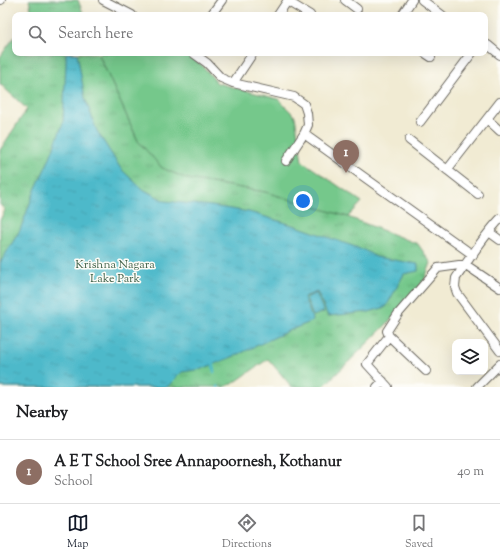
<!DOCTYPE html>
<style>
body{margin:0;font-family:"Sorts Mill Goudy",serif;background:#f6f6f6;color:#202124}
.controls{position:absolute;right:12px;bottom:12px;display:grid;overflow:hidden;border-radius:8px;box-shadow:0 4px 16px #0002}
.controls button{width:36px;height:36px;display:grid;place-items:center;padding:0;border:0;border-bottom:1px solid #e0e0e0;background:#fff;color:#202124;font:20px sans-serif}
.you{position:absolute;left:303px;top:201px;width:14px;height:14px;margin:-10px;border:3px solid #fff;border-radius:50%;background:#1a73e8;box-shadow:0 0 0 6px #1a73e833}
.badge{display:grid;place-items:center;width:26px;height:26px;border-radius:50%;background:#111827;color:#fff;font-size:13px;font-weight:700}
.pin{position:absolute;translate:-50% -33px;filter:drop-shadow(0 1px 2px #0008)}
.pin::after{content:'';position:absolute;top:21px;width:14px;height:12px;background:inherit;clip-path:polygon(0 0,100% 0,50% 100%)}
.list{margin:0;padding:0;list-style:none}
h2{display:flex;justify-content:space-between;align-items:center;height:52px;margin:0;padding:0 16px;font-size:17px}
h2 small{font-size:13px;font-weight:400;color:#757577}
.list li{display:grid;grid-template-columns:26px 1fr auto;gap:12px;align-items:center;box-sizing:border-box;height:64px;padding:0 16px;border-top:1px solid #e0e0e0}
.list b{display:block;font-size:15px;white-space:nowrap}
.list p{margin:0;font-size:13px;white-space:nowrap;color:#757577}
.list em{font-size:13px;font-style:normal;color:#757577}
.icon{flex:none;width:22px;height:22px;fill:none;stroke:currentColor;stroke-width:2;stroke-linecap:round;stroke-linejoin:round}
.map{position:relative;flex:none;width:500px;height:387px;overflow:hidden}
.search{position:absolute;background:#fff;box-shadow:0 4px 16px #0002;left:12px;right:12px;top:12px;height:44px;display:flex;align-items:center;gap:10px;box-sizing:border-box;padding:0 14px;border-radius:8px;color:#757577;font-size:15px}
.sheet{height:116px;background:#fff}
nav{display:flex;justify-content:space-around;align-items:center;box-sizing:border-box;height:56px;border-top:1px solid #e0e0e0;background:#fff;font-size:11px;color:#757577}
nav a{display:grid;justify-items:center;gap:2px}
nav .on{color:#111827}
.map>svg:first-child{display:block}
</style>
<div class="map">
<svg width="500" height="387" viewBox="0 0 500 387">
<defs>
<pattern id="park-tufts" width="24" height="20" patternUnits="userSpaceOnUse"><rect width="24" height="20" fill="#74c88b"/><path d="M3 7l-1-3M5 7V3M7 7l1-3M15 17l-1-3M17 17v-4M19 17l1-3" fill="none" stroke="#64ab77"/></pattern>
<pattern id="water-ripples" width="26" height="14" patternUnits="userSpaceOnUse"><rect width="26" height="14" fill="#4eb9ca"/><path d="M2 4q2-2 4 0t4 0M15 11q2-2 4 0t4 0" fill="none" stroke="#449ead"/></pattern>
</defs>
<rect width="100%" height="100%" fill="#fdfcf7"/>
<filter id="ink" filterUnits="userSpaceOnUse"><feTurbulence type="fractalNoise" baseFrequency=".025" numOctaves="2"/><feDisplacementMap in="SourceGraphic" scale="8" xChannelSelector="R" yChannelSelector="G"/><feConvolveMatrix kernelMatrix="1 2 1 2 8 2 1 2 1" color-interpolation-filters="sRGB"/></filter>
<filter id="wash" filterUnits="userSpaceOnUse"><feTurbulence type="fractalNoise" baseFrequency=".012" numOctaves="4" result="noise"/><feDisplacementMap in="SourceGraphic" scale="16" xChannelSelector="R" yChannelSelector="G"/><feGaussianBlur stdDeviation="0.9" result="paint"/><feColorMatrix in="noise" values="0 0 0 0 0 0 0 0 0 0 0 0 0 0 0 0 0 1.4 0 .05"/><feComposite in="paint" operator="in"/></filter>
<g filter="url(#wash)">
<rect width="100%" height="100%" fill="#f1ebd3"/>
<path fill="#74c88b" stroke="#487254" d="M101,53H183L202,65L217,83L278,99L295,116L302,161L362,202L348,217L265,192L187,179L162,168L138,141L99,55Z"/>
<path fill="url(#park-tufts)" stroke="#487254" d="M29,0H78L84,15H31L32,14Z
M15,36V53H98L138,141L162,168L187,179L265,192L348,217L418,244L431,263L424,281L385,326L323,387H292L268,359L234,383L224,387H0V220L5,210L0,205V150L27,109L0,84V57Z"/>
<path fill="url(#water-ripples)" stroke="#356a73" d="M66,53H77L85,98L97,131L121,169L141,188L165,201L212,206L249,212L299,227L364,250L376,257L418,264V271L404,274L386,307L369,312L328,316L317,292L304,297L313,321L288,331L237,355L202,369L182,372L167,387H0V263L20,230L35,190L49,160L63,123L66,64Z
M316,293L324,312L313,316L306,298Z"/>
<g fill="none" stroke-linecap="round" stroke-linejoin="round">
<path stroke="#4eb9ca" stroke-width="2.5" d="M213,364L214,372
M218,386V387"/>
</g>
</g>
<g filter="url(#ink)">
<g fill="none" stroke-linecap="round" stroke-linejoin="round">
<g stroke="#67645c" stroke-width="10">
<path id="street" d="M0,0H1
M103,0L132,15
M345,0L357,9
M422,0L442,15
M287,1L310,15
M211,15L222,0
M278,15L288,0
M402,15L412,0
M485,45H488L500,55
M193,53L207,63L221,78L233,83L294,97L304,104L307,113L308,125L304,134L286,161
M425,53L431,57
M233,83L253,53
M487,119L500,131
M420,122L472,53
M304,134L473,255
M409,140L478,194
M447,170L500,102
M500,219C483,237 470,258 456,278L455,287L457,293L500,351
M489,232L500,240
M426,371L389,336L387,331L398,314L438,268L459,265H466L500,288
M377,387L383,381
M388,387L367,364L389,336
M477,387L500,364"/>
</g>
<use href="#street" stroke="#fff" stroke-width="8"/>
</g>
</g>
<g text-anchor="middle" dominant-baseline="central" stroke-width="3" stroke-linejoin="round" paint-order="stroke">
<g font-size="12" fill="#3f6148" stroke="#fdfcf7">
<text x="115" y="265">Krishna Nagara<tspan x="115" dy="14">Lake Park</tspan></text>
</g>
</g>
</svg>
<div class="controls">
<button><svg class="icon" aria-label="layers" viewBox="0 0 24 24"><path d="M12 4l9 5-9 5-9-5zM3 14l9 5 9-5"/></svg></button>
</div>
<div class="you"></div>
<div class="pin badge" style="left:346px;top:173px;background:#8d6e63">1</div>
<div class="search"><svg class="icon" aria-label="search" viewBox="0 0 24 24"><circle cx="10" cy="10" r="6"/><path d="M15 15l6 6"/></svg>Search here</div>
</div>
<section class="sheet">
<h2>Nearby<small></small></h2>
<ul class="list">
<li><span class="badge" style="background:#8d6e63">1</span><div><b>A E T School Sree Annapoornesh, Kothanur</b><p>School</p></div><em>40 m</em></li>
</ul>
</section>
<nav>
<a class="on"><svg class="icon" aria-label="map" viewBox="0 0 24 24"><path d="M3 6l6-2 6 2 6-2v14l-6 2-6-2-6 2zM9 4v14M15 6v14"/></svg>Map</a>
<a><svg class="icon" aria-label="directions" viewBox="0 0 24 24"><path d="M12 3l9 9-9 9-9-9zM9 14v-3h6M13 9l2 2-2 2"/></svg>Directions</a>
<a><svg class="icon" aria-label="saved" viewBox="0 0 24 24"><path d="M7 4h10v16l-5-4-5 4z"/></svg>Saved</a>
</nav>
